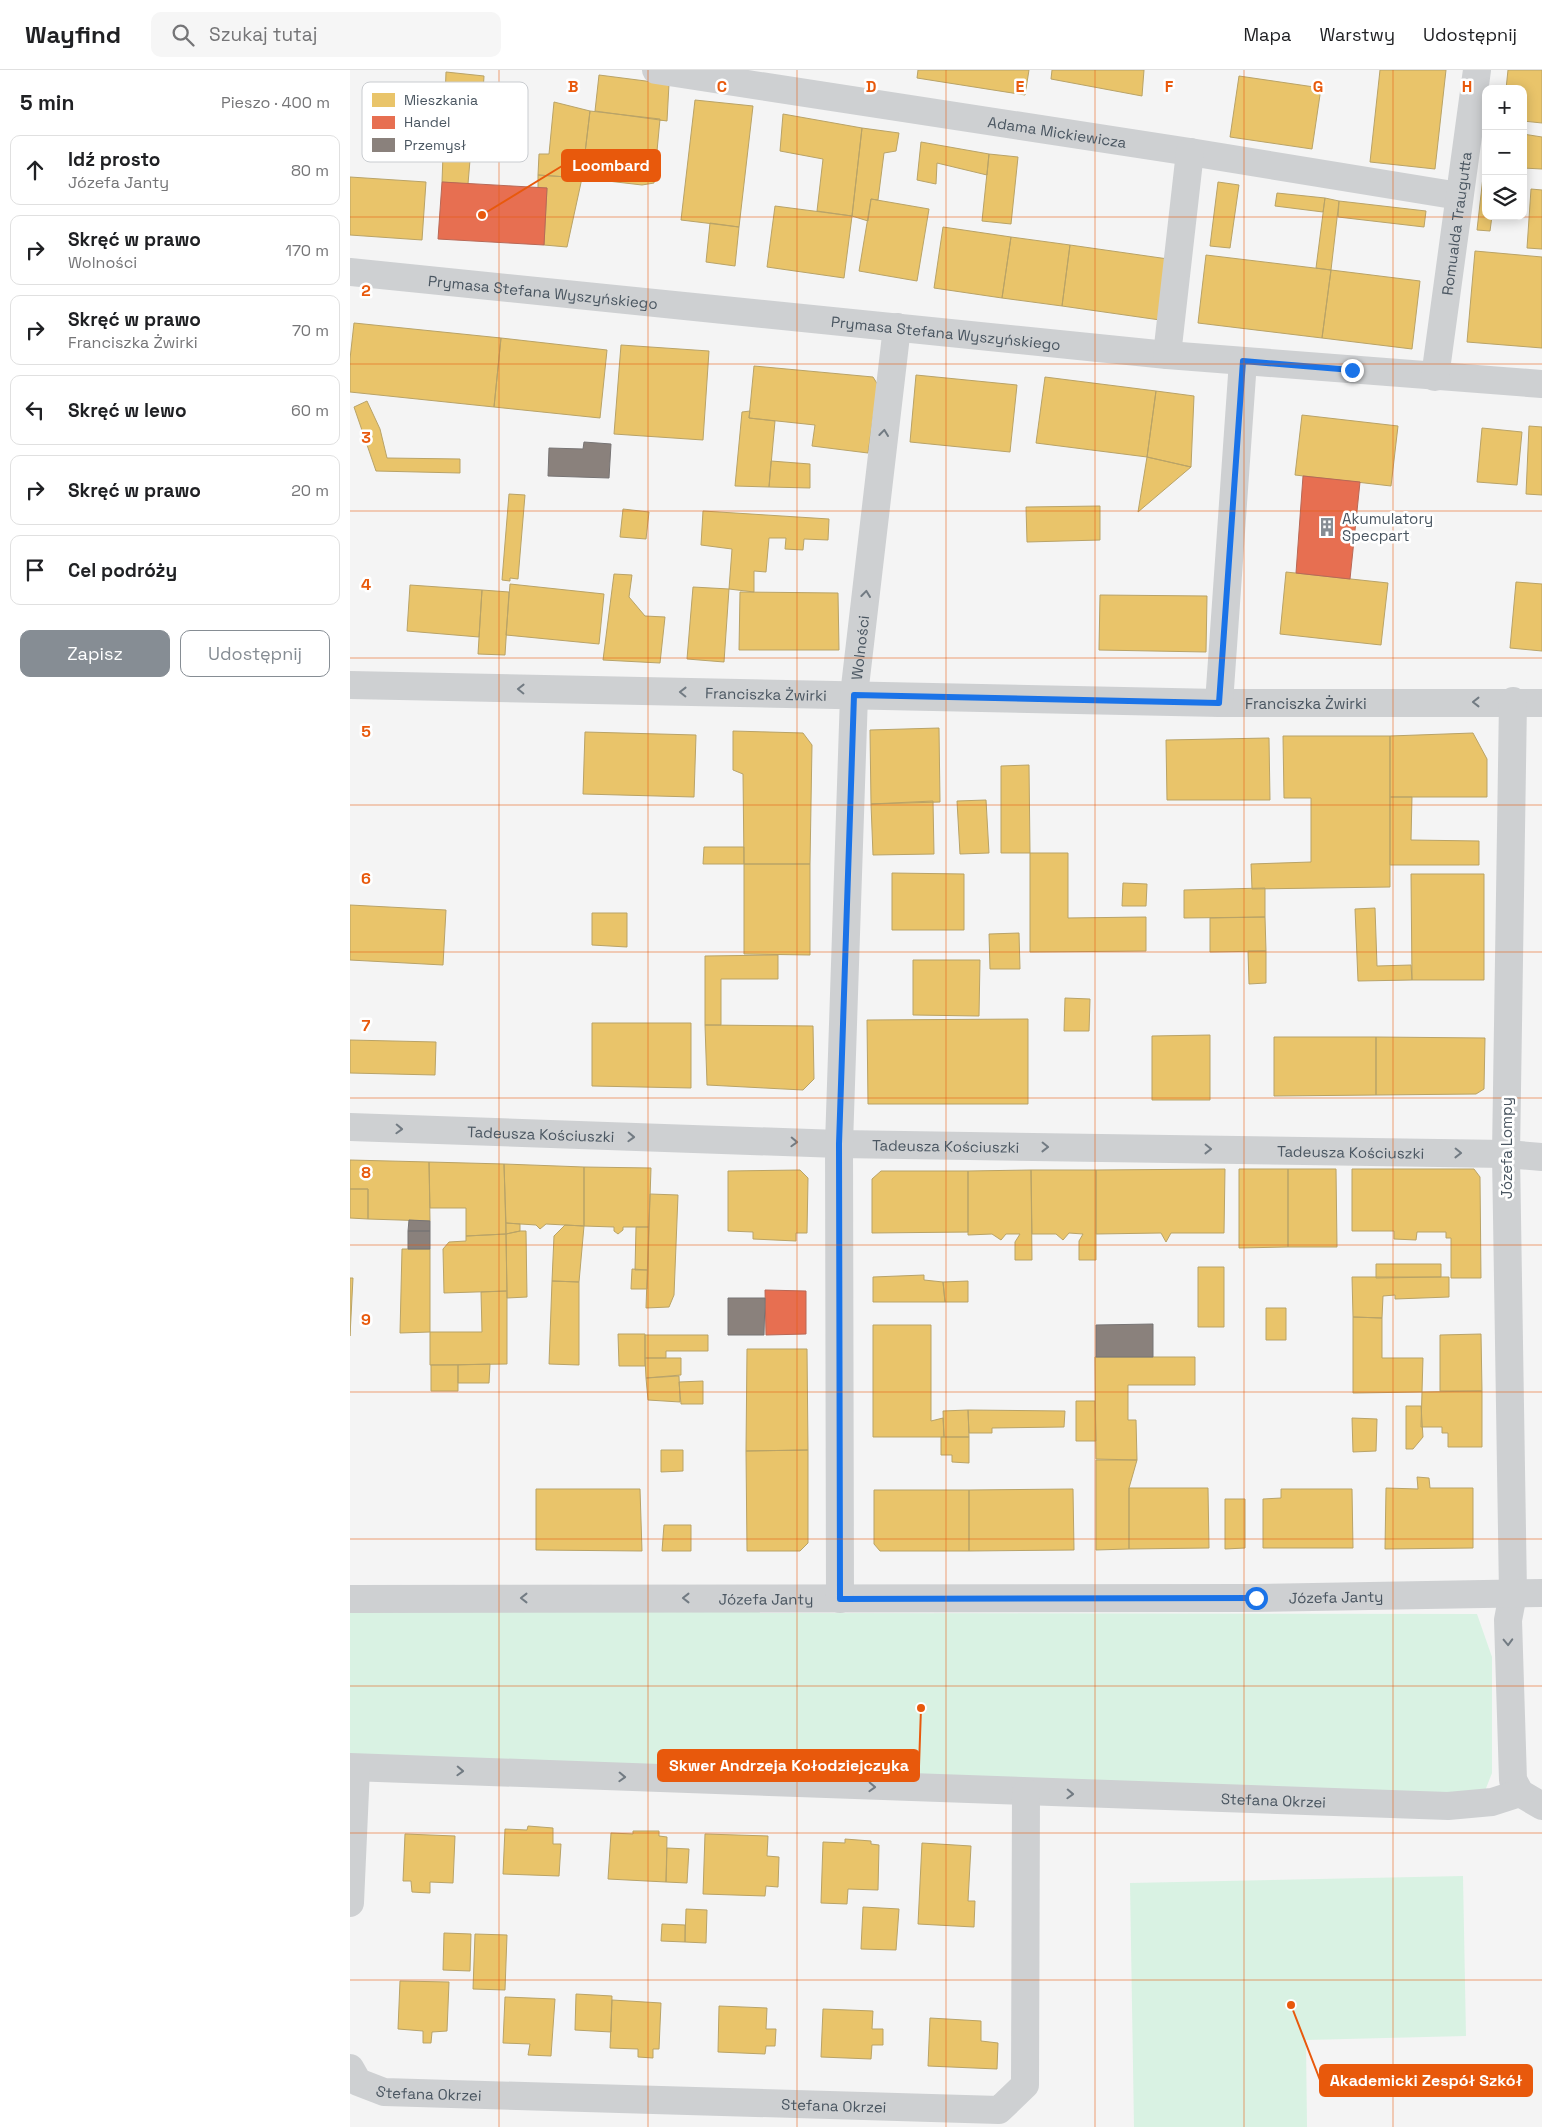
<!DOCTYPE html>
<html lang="pl">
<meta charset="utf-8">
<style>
body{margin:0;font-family:"Space Grotesk",sans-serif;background:#f6f6f6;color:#202124}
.controls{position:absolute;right:15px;top:15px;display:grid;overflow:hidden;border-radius:10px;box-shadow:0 2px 12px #0003}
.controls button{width:45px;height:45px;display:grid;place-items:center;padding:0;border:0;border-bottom:1px solid #e0e0e0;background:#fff;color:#202124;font:25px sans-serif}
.stop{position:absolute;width:15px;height:15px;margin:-11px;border:4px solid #1a73e8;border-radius:50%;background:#fff}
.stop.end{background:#1a73e8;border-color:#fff;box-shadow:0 1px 5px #0008}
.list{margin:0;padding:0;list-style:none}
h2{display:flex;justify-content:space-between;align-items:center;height:65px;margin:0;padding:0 20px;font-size:21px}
h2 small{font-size:16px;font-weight:400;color:#757577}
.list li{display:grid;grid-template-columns:32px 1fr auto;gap:15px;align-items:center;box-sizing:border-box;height:70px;margin:0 10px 10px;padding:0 10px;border:1px solid #e0e0e0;border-radius:10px}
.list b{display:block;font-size:19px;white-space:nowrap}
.list p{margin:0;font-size:16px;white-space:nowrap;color:#757577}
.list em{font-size:16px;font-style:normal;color:#757577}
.actions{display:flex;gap:10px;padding:15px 20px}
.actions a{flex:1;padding:11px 0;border:1px solid #868d94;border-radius:10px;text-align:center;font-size:18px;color:#868d94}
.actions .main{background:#868d94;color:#fff}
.icon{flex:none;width:28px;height:28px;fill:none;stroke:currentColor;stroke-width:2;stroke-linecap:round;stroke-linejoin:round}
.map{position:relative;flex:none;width:1192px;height:2057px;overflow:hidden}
header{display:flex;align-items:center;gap:30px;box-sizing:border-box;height:70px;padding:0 25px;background:#fff;border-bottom:1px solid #e0e0e0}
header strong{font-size:24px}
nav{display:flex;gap:28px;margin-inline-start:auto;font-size:18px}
.search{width:350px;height:45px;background:#f6f6f6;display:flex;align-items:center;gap:12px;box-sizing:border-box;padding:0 18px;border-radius:10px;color:#757577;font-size:19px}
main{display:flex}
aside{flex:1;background:#fff}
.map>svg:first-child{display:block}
</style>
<header>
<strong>Wayfind</strong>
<div class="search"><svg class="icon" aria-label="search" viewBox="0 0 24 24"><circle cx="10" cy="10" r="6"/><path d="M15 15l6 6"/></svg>Szukaj tutaj</div>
<nav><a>Mapa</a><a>Warstwy</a><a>Udostępnij</a></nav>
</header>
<main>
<aside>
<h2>5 min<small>Pieszo · 400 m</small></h2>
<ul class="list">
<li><svg class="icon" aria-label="ahead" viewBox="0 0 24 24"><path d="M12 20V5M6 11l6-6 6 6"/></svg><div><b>Idź prosto</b><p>Józefa Janty</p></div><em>80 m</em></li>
<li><svg class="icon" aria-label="right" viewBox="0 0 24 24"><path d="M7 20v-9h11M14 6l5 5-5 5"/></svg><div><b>Skręć w prawo</b><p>Wolności</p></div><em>170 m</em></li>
<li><svg class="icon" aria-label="right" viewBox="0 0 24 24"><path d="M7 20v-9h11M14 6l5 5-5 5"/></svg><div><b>Skręć w prawo</b><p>Franciszka Żwirki</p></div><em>70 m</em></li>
<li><svg class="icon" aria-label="left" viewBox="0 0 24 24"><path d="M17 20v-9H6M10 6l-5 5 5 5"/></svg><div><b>Skręć w lewo</b></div><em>60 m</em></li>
<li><svg class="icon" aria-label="right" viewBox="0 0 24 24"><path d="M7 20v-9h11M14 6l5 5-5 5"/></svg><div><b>Skręć w prawo</b></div><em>20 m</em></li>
<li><svg class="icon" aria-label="arrive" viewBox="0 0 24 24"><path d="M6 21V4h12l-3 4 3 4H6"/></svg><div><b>Cel podróży</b></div></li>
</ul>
<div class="actions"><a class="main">Zapisz</a><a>Udostępnij</a></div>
</aside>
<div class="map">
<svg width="1192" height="2057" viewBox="0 0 1192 2057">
<rect width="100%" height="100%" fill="#f4f4f4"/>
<path fill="#d9f2e3" d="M409,1540L410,1543L1127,1544L1142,1587V1703L1131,1731L0,1689V1542Z
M1113,1806L1116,1966L956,1970L957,2057H784L780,1813Z"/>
<path fill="#e9c46a" stroke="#b9a367" d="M568,0H679L675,25L567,8Z
M702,0H794L792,26L701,9Z
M1030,0H1096L1085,99L1020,92Z
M1158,0H1192V53L1173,51V19H1156Z
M96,2L134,6L133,23L115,22L112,88L120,90L118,114L92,112Z
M249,5L319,14L317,51L245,41Z
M889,6L971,18L962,79L880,67Z
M345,30L403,36L389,157L331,150Z
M204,32L240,41L232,108L188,105L189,84H199Z
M240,41L310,49L304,113L292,115L232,108Z
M433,44L512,58L502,146L467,141L473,89L430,81Z
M512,58L549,63L546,81L534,83L528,130L521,129L518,151L502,146Z
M1173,64L1192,67V99L1173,98Z
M571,72L639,84L637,105L587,93L586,114L567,110Z
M639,84L668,87L661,154L632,151Z
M188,105L232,108L217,177L194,175L197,118H188Z
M0,107L76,112L72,170L0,165Z
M1133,107L1136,108V146H1142L1140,161L1127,160Z
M868,112L889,115L880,178L860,176Z
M1181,119L1192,120V179L1177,178Z
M927,123L975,128L973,142L925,136Z
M975,128L989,131L981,200L966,198Z
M521,129L579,139L567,211L509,201Z
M989,131L1076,141L1074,157L988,147Z
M425,136L502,146L494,208L417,197Z
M360,153L389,157L385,196L356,192Z
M593,157L661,167L652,228L584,218Z
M661,167L720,175L712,236L652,228Z
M720,175L818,189L810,250L712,236Z
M1125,181L1192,187V278L1117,272Z
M856,185L981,200L972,268L848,253Z
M981,200L1070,211L1062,279L972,268Z
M4,253L151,268L144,337L0,322V289Z
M151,268L257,280L250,348L144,337Z
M271,275L359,281L353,370L264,364Z
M404,296L523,307L528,315L518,383L462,376L465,355L399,348Z
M566,305L667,315L660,382L560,372Z
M695,307L806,321L797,387L686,373Z
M806,321L844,326L841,397L797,387Z
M17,331L30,359L37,388L110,389V403L26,401L4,337Z
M400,341L399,348L425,351L419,417L385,416L392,342Z
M952,345L1048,356L1041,416L945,405Z
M1179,356L1192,357V425L1176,424Z
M1132,358L1172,362L1167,415L1127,412Z
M797,387L841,397L788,442Z
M421,391L460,394V418L419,417Z
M159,424L175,425L168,509L160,508V511L152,510Z
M750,436V470L677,472L676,437Z
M273,439L299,442L296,469L270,467Z
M353,441L479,449L478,470L454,469L453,480L435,479L436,468H419L416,502L404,501V522L379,519L382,479L351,475Z
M936,502L1038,513L1031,575L930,564Z
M264,504L282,505L279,527L295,546L315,547L310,593L253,590Z
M1166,512L1192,514V581L1160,578Z
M160,514L254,524L249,574L156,565Z
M60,515L132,520L129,567L57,561Z
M343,517L379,519L374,592L337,589Z
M132,520L159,522L155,585L128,584Z
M390,522L488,523L489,580H389Z
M750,525L857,526L856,582L749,580Z
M589,658L590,732L521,734L520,660Z
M383,661L453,663L462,675L460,794H394L393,704L383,700Z
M235,662L346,665L344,727L233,724Z
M1123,663L1137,689V727H1040V666Z
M933,666H1040V817L902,819L901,794L961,792V728H934Z
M919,668L920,730H817L816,670Z
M679,695L680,783H651V696Z
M1040,727H1062L1061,770L1129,771V795H1040Z
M636,730L639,783L610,784L607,731Z
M583,731L584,784L523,785L521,734Z
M354,777H394V794H353Z
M680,783H718V848L796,847V881L680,882Z
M394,794H460V885L394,884Z
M542,803L614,804V860H542Z
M1061,804H1134V910H1062Z
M773,813L797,814L796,836H772Z
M915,818V847L834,848V820Z
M0,835L96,840L93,895L0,890Z
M1025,838L1027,896L1061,895L1062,910L1008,911L1005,839Z
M242,843H277V877L242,875Z
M915,847L916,881L860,882V848Z
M669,863L670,899H640L639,864Z
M898,881H916V913L899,914Z
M428,885V909H371V955H355V886Z
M563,890H630L629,946L563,945Z
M715,928L740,929L739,961H714Z
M678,949V1034H518L517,950Z
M242,953H341V1018L242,1016Z
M355,955L463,956L464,1009L453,1020L357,1015Z
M860,965V1030H802V966Z
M924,967H1026V1025L924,1026Z
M1026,967L1135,968L1134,1019L1126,1024L1026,1025Z
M0,970L86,972L85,1005L0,1003Z
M0,1090L79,1092L80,1151L18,1149V1119H0Z
M79,1092L154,1094L156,1164L116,1166V1138H80Z
M154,1094L234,1097V1156L196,1154L190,1159L186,1155L156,1153Z
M234,1097L301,1098L299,1157H273V1160L268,1164L264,1161V1157L234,1156Z
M875,1099L874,1163H821L816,1172L811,1163L746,1164V1100Z
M889,1099H938V1177L889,1178Z
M938,1099H986L987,1177H938Z
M1002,1099H1124L1130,1107L1131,1208H1101V1168H1096V1162H1067L1066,1170L1044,1169V1161H1002Z
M450,1100L458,1108L457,1163H446V1171L403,1169V1162L378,1161V1101Z
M681,1100H746V1190H729V1171L733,1164L719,1163L713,1170L706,1164H682Z
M681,1100L682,1190H665V1172L670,1164H656L651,1170L642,1164L618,1165V1101Z
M531,1101H618V1162L522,1163V1109Z
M0,1119H18V1149L0,1148Z
M300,1124L328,1125L324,1225L319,1237L296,1238Z
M156,1153L170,1154V1161L156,1164Z
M215,1155L234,1156L229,1212L202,1211L204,1166Z
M286,1157H299L298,1200H285Z
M170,1161H176L177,1227L157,1228L156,1164Z
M156,1164L157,1221L94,1223L93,1179L99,1172L116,1171V1166Z
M52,1179H80V1262L50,1263Z
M1026,1194H1091V1207L1026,1208Z
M848,1197H874V1257H848Z
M282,1199L298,1200L297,1219H281Z
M574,1205V1210L593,1212L595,1232H523V1207Z
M1002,1207H1099V1227L1045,1229V1225L1033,1226L1032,1248L1003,1247Z
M0,1208H3L0,1266Z
M202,1211L229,1212V1295L199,1294Z
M618,1211V1232H595L593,1212Z
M157,1221V1294L80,1295V1262H132L131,1222Z
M916,1238H936V1270H916Z
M1003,1247L1032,1248V1288H1073L1072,1322L1003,1323Z
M523,1255H581V1351L593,1348L594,1367H523Z
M268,1264H295V1296H269Z
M1131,1264L1132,1321H1090V1265Z
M295,1265H358V1281H316V1288H295Z
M397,1279H457L458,1380L396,1381Z
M745,1287H845V1315H778V1350H786L787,1390L746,1389Z
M295,1288H331V1305L296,1308Z
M140,1294L139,1313H108V1295Z
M81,1295H108V1321H81Z
M329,1306L330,1332L298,1330L296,1308Z
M353,1311V1334H331L329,1312Z
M1132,1321V1377H1098V1363H1092V1357H1071L1072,1322Z
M726,1331H745L746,1371H726Z
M1056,1336H1071L1073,1367L1063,1379H1056Z
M618,1340L715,1341L714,1357L642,1358V1363H619Z
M618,1340L619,1367H594L593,1341Z
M1002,1348L1027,1349L1026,1381L1003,1382Z
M591,1367H619V1393L602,1392V1385H591Z
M311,1380H333V1401L311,1402Z
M458,1380V1473L450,1481H397L396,1381Z
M746,1390H787L779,1418V1479L746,1480Z
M1067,1407L1079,1408L1080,1418H1123V1478L1035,1479L1036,1418L1068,1419Z
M779,1418H858L859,1478L779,1479Z
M186,1419H290L292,1481L186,1480Z
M723,1419L724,1480L619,1481V1420Z
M931,1419H1002L1003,1478H913V1429L931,1428Z
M524,1420H619V1481H530L524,1474Z
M875,1429H895V1478L875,1479Z
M314,1455H341V1481H312Z
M178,1756L203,1758V1774H211L209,1806L153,1804L155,1759L177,1760Z
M283,1761H309V1766L317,1767L316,1812L258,1809L261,1763L283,1764Z
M55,1764L105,1766L103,1813L80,1812V1823L62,1822L61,1811H53Z
M355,1764L418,1766L417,1786L429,1787L428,1817L416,1816L415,1826L353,1824Z
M495,1769L521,1771V1774L529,1775L528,1820L498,1819L497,1834L471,1833L473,1772L495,1773Z
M572,1773L621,1776L618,1831H625L624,1857L568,1854Z
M317,1778L339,1779L337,1813L316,1812Z
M513,1837L549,1839L546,1880L511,1879Z
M336,1839L357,1840L356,1873L335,1872Z
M312,1854L335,1855V1872L311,1871Z
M94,1863L121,1864L120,1901L93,1900Z
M125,1864L157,1865L155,1920L123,1919Z
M50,1911L99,1912L97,1961L82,1962L81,1973H73V1961L48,1959Z
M226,1924L262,1926L261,1962L225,1960Z
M155,1927L205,1929L201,1986L178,1985L180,1974L153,1973Z
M262,1930L311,1933L309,1979H303V1988L288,1987V1979L260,1978Z
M369,1936L417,1938L416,1959H426L425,1976H416L415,1984L368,1982Z
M473,1939L523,1941L522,1959H533V1975H522L521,1989L471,1987Z
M580,1948L631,1951V1971L648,1973L647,1999L578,1996Z"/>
<path fill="#e76f51" stroke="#b86856" d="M92,112L197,118L194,175L88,169Z
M953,406L1010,412L1000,509L946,503Z
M415,1220L456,1221V1264L416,1265Z"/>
<path fill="#8a817c" stroke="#777474" d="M234,372L261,374L259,408L198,406L199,378L233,379Z
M59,1150L80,1151V1161H58Z
M58,1161H80V1179H58Z
M378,1228H415L414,1265H378Z
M803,1254V1287H746V1255Z"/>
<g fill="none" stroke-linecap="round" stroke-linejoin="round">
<g stroke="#ced0d2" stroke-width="28">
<path id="s1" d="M306,0L840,82L1109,126"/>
<path id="s2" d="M0,202L817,285L1192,314"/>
<path d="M817,285L840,82"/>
<path id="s3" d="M1085,307L1127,0"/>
<path id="s4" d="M0,615L869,633H1192"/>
<path d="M1163,631L1156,1084L1163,1524L1158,1550L1163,1710L1170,1723L1192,1736"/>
<path d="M869,633L893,291"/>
<path id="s5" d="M0,1057L489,1074L1156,1084L1192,1087"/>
<path id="s6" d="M0,1529L905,1528L1192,1523"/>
<path id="s7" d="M490,1529L489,1074L504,625L547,257"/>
<path id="s8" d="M0,1697L1098,1736L1142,1732L1170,1723"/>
<path d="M0,1833L6,1698"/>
<path id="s9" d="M0,1998L8,2012L34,2022L649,2040L675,2015L676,1723"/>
</g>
</g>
<defs><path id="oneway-chevron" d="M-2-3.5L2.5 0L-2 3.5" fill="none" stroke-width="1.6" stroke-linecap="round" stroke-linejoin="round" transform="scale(1.25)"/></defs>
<g stroke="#727b83">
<use href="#oneway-chevron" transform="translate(534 363) rotate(-83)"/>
<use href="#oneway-chevron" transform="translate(516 524) rotate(-83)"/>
<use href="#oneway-chevron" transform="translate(171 619) rotate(-179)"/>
<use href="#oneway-chevron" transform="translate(333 622) rotate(-179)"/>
<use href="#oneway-chevron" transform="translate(1126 632) rotate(180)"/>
<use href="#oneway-chevron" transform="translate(49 1059) rotate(2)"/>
<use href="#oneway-chevron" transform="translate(281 1067) rotate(2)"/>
<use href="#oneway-chevron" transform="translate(444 1072) rotate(2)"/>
<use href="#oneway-chevron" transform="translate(695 1077) rotate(1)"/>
<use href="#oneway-chevron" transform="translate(858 1079) rotate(1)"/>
<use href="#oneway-chevron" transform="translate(1108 1083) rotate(1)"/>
<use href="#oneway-chevron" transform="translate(174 1528) rotate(180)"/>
<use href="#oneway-chevron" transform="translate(336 1528) rotate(180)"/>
<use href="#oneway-chevron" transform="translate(1158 1572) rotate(88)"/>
<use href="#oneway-chevron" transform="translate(110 1701) rotate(2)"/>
<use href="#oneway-chevron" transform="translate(272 1707) rotate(2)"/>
<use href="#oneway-chevron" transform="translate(522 1717) rotate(2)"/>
<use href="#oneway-chevron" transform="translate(720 1724) rotate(2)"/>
</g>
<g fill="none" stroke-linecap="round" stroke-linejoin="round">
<path stroke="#1a73e8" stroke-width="6" d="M906,1528L490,1529L489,1074L504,625L869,633L893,291L1002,300"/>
</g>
<path fill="none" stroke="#e8590c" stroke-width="1" stroke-opacity="0.55" d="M149,0V2057M298,0V2057M447,0V2057M596,0V2057M745,0V2057M894,0V2057M1043,0V2057M0,147H1192M0,294H1192M0,441H1192M0,588H1192M0,735H1192M0,882H1192M0,1028H1192M0,1175H1192M0,1322H1192M0,1469H1192M0,1616H1192M0,1763H1192M0,1910H1192"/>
<defs>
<g id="building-bare" transform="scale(1.5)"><path d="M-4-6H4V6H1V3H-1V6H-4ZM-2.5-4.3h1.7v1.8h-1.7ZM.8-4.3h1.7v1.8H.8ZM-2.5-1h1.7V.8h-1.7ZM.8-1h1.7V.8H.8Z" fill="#868d94" stroke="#fff" stroke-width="2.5" paint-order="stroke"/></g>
</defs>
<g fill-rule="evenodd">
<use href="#building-bare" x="977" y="457"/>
</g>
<g text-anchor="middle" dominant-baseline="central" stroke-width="5" stroke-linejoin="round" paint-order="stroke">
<g font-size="15" fill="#4a5661" stroke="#fff">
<text stroke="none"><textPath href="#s1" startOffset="406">Adama Mickiewicza</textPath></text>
<text stroke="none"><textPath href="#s3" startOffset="155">Romualda Traugutta</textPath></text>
<text stroke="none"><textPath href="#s2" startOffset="194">Prymasa Stefana Wyszyńskiego</textPath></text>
<text stroke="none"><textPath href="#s2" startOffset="599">Prymasa Stefana Wyszyńskiego</textPath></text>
<text stroke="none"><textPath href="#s7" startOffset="952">Wolności</textPath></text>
<text stroke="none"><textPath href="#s4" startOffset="416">Franciszka Żwirki</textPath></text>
<text stroke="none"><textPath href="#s4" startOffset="956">Franciszka Żwirki</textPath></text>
<text stroke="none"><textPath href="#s5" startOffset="191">Tadeusza Kościuszki</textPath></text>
<text stroke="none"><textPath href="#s5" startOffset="596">Tadeusza Kościuszki</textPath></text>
<text transform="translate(1156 1078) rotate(-90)">Józefa Lompy</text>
<text stroke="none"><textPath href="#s5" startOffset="1001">Tadeusza Kościuszki</textPath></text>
<text stroke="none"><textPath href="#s6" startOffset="986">Józefa Janty</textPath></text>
<text stroke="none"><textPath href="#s6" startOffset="416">Józefa Janty</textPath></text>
<text stroke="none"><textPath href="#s8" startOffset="924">Stefana Okrzei</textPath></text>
<text stroke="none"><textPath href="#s9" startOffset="89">Stefana Okrzei</textPath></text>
<text stroke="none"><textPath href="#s9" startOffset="494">Stefana Okrzei</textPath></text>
</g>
<g font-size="15" fill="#4a5661" stroke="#fff" text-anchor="start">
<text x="992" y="448">Akumulatory<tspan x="992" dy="17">Specpart</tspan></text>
</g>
</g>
<rect x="12" y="12" width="166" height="80" rx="8" fill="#fff" stroke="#c9ccd0" stroke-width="1"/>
<rect x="22" y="23" width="23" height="14" fill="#e9c46a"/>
<rect x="22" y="46" width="23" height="13" fill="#e76f51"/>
<rect x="22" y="68" width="23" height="14" fill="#8a817c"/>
<g font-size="14" fill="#4a5661">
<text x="54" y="35">Mieszkania</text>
<text x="54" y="57">Handel</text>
<text x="54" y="80">Przemysł</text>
</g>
<g font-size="16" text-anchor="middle" font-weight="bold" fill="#e8590c" stroke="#fff" stroke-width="5" stroke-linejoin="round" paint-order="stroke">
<text x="223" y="22">B</text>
<text x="372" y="22">C</text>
<text x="521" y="22">D</text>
<text x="670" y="22">E</text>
<text x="819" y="22">F</text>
<text x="968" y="22">G</text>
<text x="1117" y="22">H</text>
<text x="16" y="226">2</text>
<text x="16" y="373">3</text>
<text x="16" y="520">4</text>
<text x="16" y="667">5</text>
<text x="16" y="814">6</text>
<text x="16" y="961">7</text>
<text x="16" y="1108">8</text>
<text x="16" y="1255">9</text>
</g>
<path fill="none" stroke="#e8590c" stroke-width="2" d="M132 145L212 96M571 1638L569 1696M941 1935L970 2010"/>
<g fill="#e8590c" stroke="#fff" stroke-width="2">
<circle cx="132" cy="145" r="5"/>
<circle cx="571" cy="1638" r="5"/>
<circle cx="941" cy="1935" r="5"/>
</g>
<g fill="#e8590c" stroke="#e8590c" stroke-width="2">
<rect x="212" y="80" width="98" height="31" rx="5"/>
<rect x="308" y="1680" width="261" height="31" rx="5"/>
<rect x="970" y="1995" width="212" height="31" rx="5"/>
</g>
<g font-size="16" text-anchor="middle" font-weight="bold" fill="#fff">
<text x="261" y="101">Loombard</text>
<text x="439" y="1701">Skwer Andrzeja Kołodziejczyka</text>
<text x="1076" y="2016">Akademicki Zespół Szkół</text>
</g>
</svg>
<div class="controls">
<button>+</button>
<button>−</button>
<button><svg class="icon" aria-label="layers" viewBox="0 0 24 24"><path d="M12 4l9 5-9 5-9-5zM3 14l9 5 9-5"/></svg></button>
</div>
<div class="stop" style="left:906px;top:1528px"></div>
<div class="stop end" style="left:1002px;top:300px"></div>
</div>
</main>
